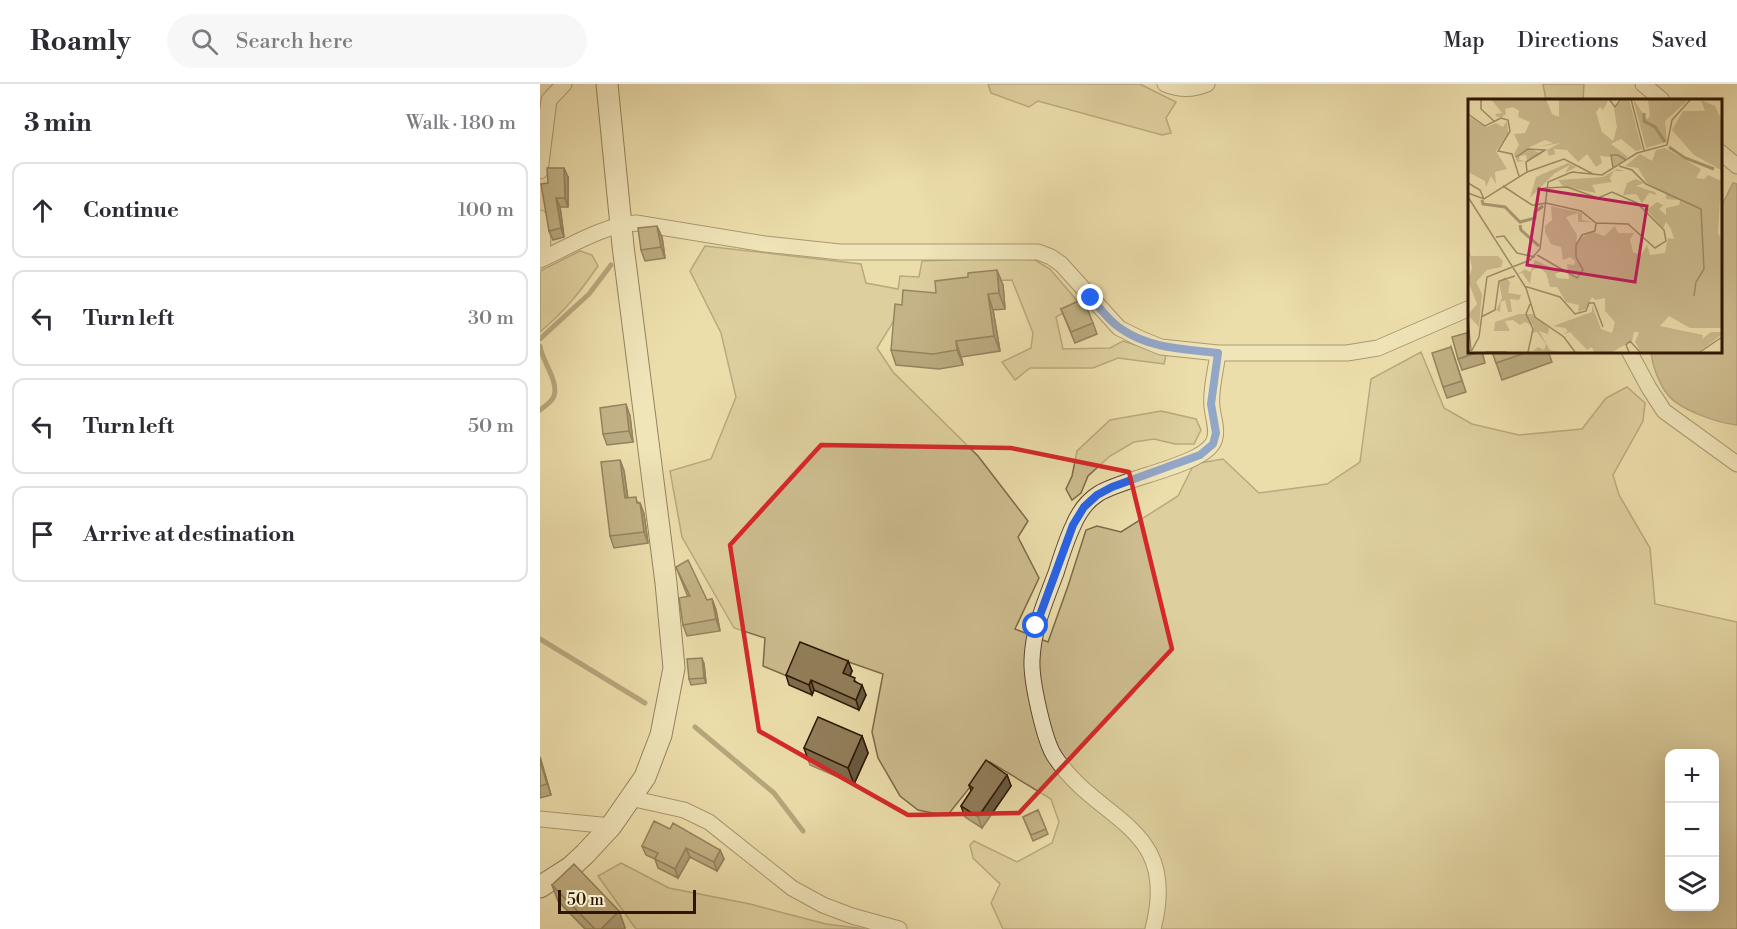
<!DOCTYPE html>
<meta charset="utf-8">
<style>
body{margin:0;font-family:"Libre Bodoni",serif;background:#f7f7f7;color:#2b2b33}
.controls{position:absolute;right:18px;bottom:18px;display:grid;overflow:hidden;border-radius:12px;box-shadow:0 6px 24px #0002}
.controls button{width:54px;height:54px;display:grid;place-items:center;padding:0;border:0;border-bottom:2px solid #e1e1e2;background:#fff;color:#2b2b33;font:30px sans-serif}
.scale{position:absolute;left:18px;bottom:15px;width:138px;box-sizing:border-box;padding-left:6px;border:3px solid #2e1602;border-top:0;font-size:16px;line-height:21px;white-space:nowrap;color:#2e1602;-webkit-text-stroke:4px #f3eac9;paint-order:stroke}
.stop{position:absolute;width:18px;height:18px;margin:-14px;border:4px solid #2563eb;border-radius:50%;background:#fff}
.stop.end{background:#2563eb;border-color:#fff;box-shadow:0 2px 6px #0008}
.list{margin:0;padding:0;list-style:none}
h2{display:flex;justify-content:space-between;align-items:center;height:78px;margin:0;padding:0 24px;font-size:26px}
h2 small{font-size:20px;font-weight:400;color:#7c7c81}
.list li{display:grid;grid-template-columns:39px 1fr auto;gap:18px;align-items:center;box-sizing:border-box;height:96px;margin:0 12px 12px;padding:0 12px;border:2px solid #e1e1e2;border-radius:12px}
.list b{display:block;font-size:22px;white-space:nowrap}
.list em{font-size:20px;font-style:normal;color:#7c7c81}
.icon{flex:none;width:33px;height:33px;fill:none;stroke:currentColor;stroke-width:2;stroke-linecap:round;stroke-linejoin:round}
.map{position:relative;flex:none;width:1197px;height:845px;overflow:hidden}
header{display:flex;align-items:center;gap:36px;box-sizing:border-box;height:84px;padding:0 30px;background:#fff;border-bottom:2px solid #e1e1e2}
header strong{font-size:28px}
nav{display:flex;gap:33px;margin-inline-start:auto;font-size:21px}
.search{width:420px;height:54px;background:#f7f7f7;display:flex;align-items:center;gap:15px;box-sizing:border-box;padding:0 21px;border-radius:33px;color:#7c7c81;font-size:22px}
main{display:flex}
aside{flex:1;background:#fff}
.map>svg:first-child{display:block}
</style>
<header>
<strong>Roamly</strong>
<div class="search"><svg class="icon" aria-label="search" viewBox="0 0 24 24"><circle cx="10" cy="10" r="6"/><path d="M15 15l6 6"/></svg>Search here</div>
<nav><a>Map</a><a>Directions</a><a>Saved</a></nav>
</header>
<main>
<aside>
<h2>3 min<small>Walk · 180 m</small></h2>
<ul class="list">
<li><svg class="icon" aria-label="ahead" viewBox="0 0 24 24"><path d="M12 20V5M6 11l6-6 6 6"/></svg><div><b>Continue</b></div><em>100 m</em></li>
<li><svg class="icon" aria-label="left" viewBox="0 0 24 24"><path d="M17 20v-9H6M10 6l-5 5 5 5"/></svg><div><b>Turn left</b></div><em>30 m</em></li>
<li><svg class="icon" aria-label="left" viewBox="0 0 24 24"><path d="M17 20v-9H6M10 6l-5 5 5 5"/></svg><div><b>Turn left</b></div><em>50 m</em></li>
<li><svg class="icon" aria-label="arrive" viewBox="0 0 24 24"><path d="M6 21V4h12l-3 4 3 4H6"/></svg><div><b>Arrive at destination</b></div></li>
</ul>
</aside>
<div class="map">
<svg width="1197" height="845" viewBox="0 0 1197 845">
<rect width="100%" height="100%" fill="#ecdeac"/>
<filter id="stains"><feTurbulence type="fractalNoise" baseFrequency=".00333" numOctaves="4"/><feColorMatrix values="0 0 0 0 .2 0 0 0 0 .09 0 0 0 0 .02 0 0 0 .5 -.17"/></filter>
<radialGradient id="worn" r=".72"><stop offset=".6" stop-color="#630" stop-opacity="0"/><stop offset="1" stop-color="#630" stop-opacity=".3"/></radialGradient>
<path fill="#ccbc8f" stroke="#7d6948" stroke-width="1.5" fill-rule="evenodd" d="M448,0H600L636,18L626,34L631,49L622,51L498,17L489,23L451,9Z
M1003,0H1044L1043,16H1006Z
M165,162L321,180L326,199L358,205L360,192L379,193L382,177L465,174L495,176L510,185L540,220L516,233L523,265L570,264L583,257L626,271L624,280L578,274L553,284H490L475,296L462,278L491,264L493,249L472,196L408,198L393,216L366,217L337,264L353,288L438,372L488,437L478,453L499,494L475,545L508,558L528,502L546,446L557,442L581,448L638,412L654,380L683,375L719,409L787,400L820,378L831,295L881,268L904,324L932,340L979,351L1042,345L1066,314L1087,303L1105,319L1103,337L1073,391L1079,411L1110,464L1115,520L1197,538V845H463L451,819L460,800L433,774L430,761L434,757L477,778L512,759L519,738L511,715L450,678L407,732L378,726L360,712L338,674L332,648L343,590L260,561L247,592L223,582L225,554L194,544L142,453L130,387L171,375L196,313L181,249L150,187ZM1130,670H1174V822H1130Z
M40,167L52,171L58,182C40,208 25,227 0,248V187Z
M621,327L656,335L661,346L654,360H635L614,355L594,358L570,372L548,392L541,409L532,416L526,405L532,392L537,367L570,336Z
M81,779L129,804L210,820L286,840L325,845H96L58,792Z"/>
<path fill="#ab9a72" stroke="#796545" stroke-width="1.5" d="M1193,99L1197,100V341C1178,339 1140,326 1128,311C1119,300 1112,281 1111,267H1180L1181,123Z"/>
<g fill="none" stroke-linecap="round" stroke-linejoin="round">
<path stroke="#796545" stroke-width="5" d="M0,255L49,210L71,181
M0,262C2,277 19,297 14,312C12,318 5,322 0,326
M0,555L105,619
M155,643L234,709L263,747"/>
<g stroke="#5e482c" stroke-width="17">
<path id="street" d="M625,0C640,6 652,6 667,0
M1103,0L1122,16
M1180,68L1197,82
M0,87L9,16L24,0
M0,134L3,150L2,175
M0,176C28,163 66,140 96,139L225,160L300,168H498L511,173L521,180L579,244L599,254L621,263L678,269H807L838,264L930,224
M1089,267L1109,304L1124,327L1197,380
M90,714L144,726L169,738L252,804L283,821L312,832L359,845
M0,735L71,742
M613,845C640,741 560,740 515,673C504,657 491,596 492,576C493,545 505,518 516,489C521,473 526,457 533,442C538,430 547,417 558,410C583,394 660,382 673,359C679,348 673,334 672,323C670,306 676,286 678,269"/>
</g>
<g stroke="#2e1602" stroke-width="23">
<path id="secondary" d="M0,803L31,783L45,770L71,742L105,693L121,651L134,584L126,499L83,162L67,0"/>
</g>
<use href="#street" stroke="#f3eac9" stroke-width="15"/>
<use href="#secondary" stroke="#f3eac9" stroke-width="21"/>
</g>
<path fill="#7d6c4d" stroke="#2e1602" stroke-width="1.5" d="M28,93V123H20L24,153L13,156L9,147L8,99Z
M122,153L125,174L105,177L101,166Z
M463,201L465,225L453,226L460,267L421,273L423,281L399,285L356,281L351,266L396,209Z
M521,225L553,239L557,250L535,259Z
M911,263L926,308L907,314L903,303Z
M942,267L945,279L922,286L918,275Z
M952,267H1008L1012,278L962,296Z
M90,332L93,358L67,361L63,350Z
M80,376L84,387L88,414L100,419L104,430L108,459L74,464L70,452Z
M136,483L167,516L172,515L176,526L180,547L147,552L143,541L148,513Z
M308,577L312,587L310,592L316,598L326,611L319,626L274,606L272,611L249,601L246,591Z
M164,580L166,599L151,601L149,595Z
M322,652L328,669L314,700L270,681L264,664Z
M0,673L11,711L0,714Z
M467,691L471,702L442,744L425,733L421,722L431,707L429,701Z
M498,726L508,750L493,757L483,733Z
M130,745L180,766L184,775L177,787L150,773L138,794L118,784L115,775L106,771L102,762Z
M12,801L79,827L85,844L84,845H45L18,817Z"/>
<path fill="#66583f" stroke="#2e1602" stroke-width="1.5" d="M24,84L28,93V123L25,114Z
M16,114L20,123L24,153L21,144Z
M117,142L122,153L125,174L121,163Z
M457,186L463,201L465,225L459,209Z
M448,210L453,226L460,267L454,252Z
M416,257L421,273L423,281L417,266Z
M86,320L90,332L93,358L89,347Z
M80,376L84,387L89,425L85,414Z
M100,419L104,430L108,459L104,448Z
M172,515L176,526L180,547L176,535Z
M162,574L164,580L166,599L164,594Z
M308,577L312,587L307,599L303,589Z
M271,596L274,606L272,611L269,601Z
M322,601L326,611L319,626L316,616Z
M322,652L328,669L314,700L308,684Z
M0,673L11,711L0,676Z
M467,691L471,702L442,744L438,733Z
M146,764L150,773L138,794L135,785Z
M180,766L184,775L177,787L174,778Z
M79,827L85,844L84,845H61Z"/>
<path fill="#917e5a" stroke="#2e1602" stroke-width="1.5" d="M7,84H24L25,114H16L21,144L9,147L1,100L8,99Z
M117,142L121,163L101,166L98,144Z
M457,186L459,209L448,210L454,252L416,257L417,266L393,270L351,266L355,220L362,221L363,206L396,209L395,197L428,193V189Z
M543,215L553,239L531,248L521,225Z
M930,248V267H941L918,275L912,253Z
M911,263L922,297L903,303L892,269Z
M952,267H991L956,279Z
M86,320L89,347L63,350L60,324Z
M80,376L85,414L96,413L97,419H100L104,448L70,452L61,378Z
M148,476L167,516L172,515L176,535L143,541L139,514L150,512L136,483Z
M260,558L308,577L303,589L315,594L314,597L322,601L316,616L271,596L269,601L246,591Z
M162,574L164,594L149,595L147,575Z
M278,633L322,652L308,684L264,664Z
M0,676L7,700L0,702Z
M446,676L467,691L438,733L421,722L433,704L429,701Z
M498,726L506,745L491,751L483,733Z
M114,737L130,745L133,739L180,766L174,778L146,764L135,785L115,775L118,769L102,762Z
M34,780L79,827L61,845H55L12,801Z"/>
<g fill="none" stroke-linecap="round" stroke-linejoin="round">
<path stroke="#2563eb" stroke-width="8" d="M496,542L533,441L544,423L557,411L572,403L660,371L673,360L676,349L671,320L678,269C645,265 609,265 580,244C569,237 560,224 551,214"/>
</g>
<path d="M0 0H1197V845H0ZM281,361L471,364L589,388L632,565L479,729L368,731L219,647L190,461Z" fill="#ecdeac" fill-opacity=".55" fill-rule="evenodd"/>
<path fill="none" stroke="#d62828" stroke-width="4.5" stroke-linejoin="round" d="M281,361L471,364L589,388L632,565L479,729L368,731L219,647L190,461Z"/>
<g transform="translate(928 15)">
<rect width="254" height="254" fill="#ecdeac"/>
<path d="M23,0H78L84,15L91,18V0H141L135,11L132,8L128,13L134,33L145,42L149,28L146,10L155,0H161L174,50L168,52L153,40L143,45L160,58L145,68L143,58L132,57L134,64L128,68L119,55L110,63L99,51L86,50L87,55L81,57L79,51L92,44L70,48L85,44L77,41L60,49L74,55L59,61L58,56L52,57L51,61L57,62L49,63L46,55L51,46L46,35L57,34L62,23L50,18L51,12L45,8L37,10L38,15L34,18H29L27,15L34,14ZM165,0L179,20L182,17L180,0H221L197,22L199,43L178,49ZM233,1L247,7L253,20V71L226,56L204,31L215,12H237ZM2,18L18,28L28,24L35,28L39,22L40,34L28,52L39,70L27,73L28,85L23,77L18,88L17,82L0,73ZM197,49L233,70L228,79L236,80L240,76L253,82L250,133L254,144L253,229H222L201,217L192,227L235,236L234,240L243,233H253V236L231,253H173L167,243L171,233H166L164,242L144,253H126L124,248L119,251L102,233L96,235L100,232L97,229L85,227L124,213V206L133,230L144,234L147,223L137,212V199L128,201L124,198L118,210L110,213L111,206L98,203L89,188H82L78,174L72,169L64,171L62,185L54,174L48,176L57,170L62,173L67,161L92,173L87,175L89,179L101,180L99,165L106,166L107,162L102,158L95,161L93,148L83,145L77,133V127L84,121L83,107L114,114V121L124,123H110V114L98,118L109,136L108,147L114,138L125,133L136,137L147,127L150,134H166L162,141L165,153L173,156L179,146L182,156L197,154L200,139L206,140L203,130L198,123L195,129L179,111L189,103L195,106L200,102L191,110L198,116V109L211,106L212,101L198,100V95L179,84L170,69L157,67L172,55L184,62L188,51ZM100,64L108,68L97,74L102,66L87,74L62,99L68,78ZM149,70L157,72H146L142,79L144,83L124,86L128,94L95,87L90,81L135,78ZM168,80L176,84L168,87L187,93L189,96L181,94L174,104L168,95L155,96L159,84ZM0,148L3,157H30L35,162L33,168L19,171L8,183L14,195L11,228L0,216L9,205L0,182L4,169ZM37,178L42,183L40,194L53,196L51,201L42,200L44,213H40L37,201L33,203L32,213L28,211L34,199L31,183ZM51,215H64L81,229L80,235L71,232L82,251L90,253L65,252L70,248L76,251L78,245L69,233L63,234L66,227L57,223L52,226L45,221L37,222L42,232H26L27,223Z" fill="#ccbc8f"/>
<path fill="none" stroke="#ab9a72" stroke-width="3" d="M176,14V22L187,28L197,43M201,48L217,59L246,70M14,101L15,105L37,108L52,123L67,119V113L75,107M52,126L53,131L71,147"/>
<path fill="none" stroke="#a08e68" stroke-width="1.5" d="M13,0V10L27,23M141,0L147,8L153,0M163,0L176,51M0,15L17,27L33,19L40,21L42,32L30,52L44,55L51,77M48,58L60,50L77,51L58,63L59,73M151,67L164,71L178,85L233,110L236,170L228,183L226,197M145,69L143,56H150L158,61M0,84L12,91L16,100M35,87L64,106H67L78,104L113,112L128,124L160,125L187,149L198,142L196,131L169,104L144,93L130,99L99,88L76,89L71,91L69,106M0,94L16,100L59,73L96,60L125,75M0,98L58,189L67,218L96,238L107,253M28,138L36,137L49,154L67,158M69,156L109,179L115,171L108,158V146L114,136L127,132L128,124M56,187L92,198L107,215L118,212L121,204H126L135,228M13,218L27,211L31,182L47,177M0,221L3,251M0,252L4,251L11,238L19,178L62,161L72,150L80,83L104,73L134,76L169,54L199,46L204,21L223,0M17,253H39M60,253L65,230L58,215L62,205M161,253L158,246L162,242L172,253M232,253L254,238"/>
<path fill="#c2185b" fill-opacity="0.15" stroke="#c2185b" stroke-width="3" d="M71,90L179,107L167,183L59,166Z"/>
<rect width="254" height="254" fill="none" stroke="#2e1602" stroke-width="3"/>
</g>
<rect width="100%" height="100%" filter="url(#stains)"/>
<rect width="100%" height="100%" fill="url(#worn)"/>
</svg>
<div class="controls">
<button>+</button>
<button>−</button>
<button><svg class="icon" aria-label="layers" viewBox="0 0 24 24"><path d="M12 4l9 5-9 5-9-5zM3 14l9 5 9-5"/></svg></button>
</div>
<div class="scale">50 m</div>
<div class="stop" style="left:496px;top:542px"></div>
<div class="stop end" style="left:551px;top:214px"></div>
</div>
</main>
